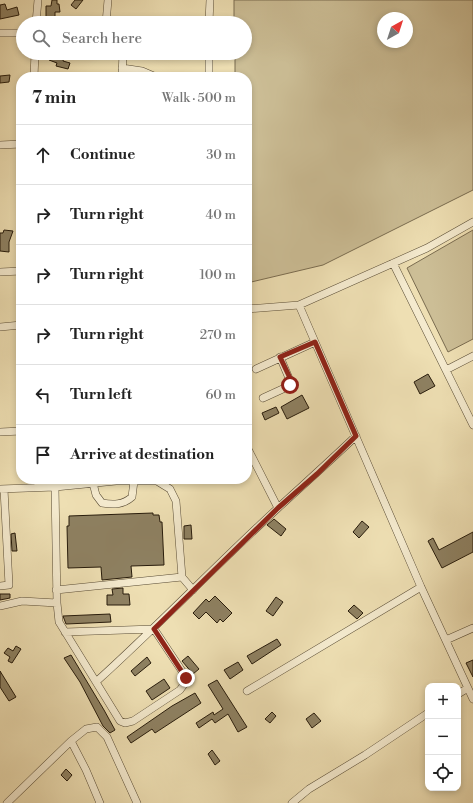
<!DOCTYPE html>
<meta charset="utf-8">
<style>
body{margin:0;font-family:"Libre Bodoni",serif;background:#f6f6f6;color:#222}
.controls{position:absolute;right:12px;bottom:12px;display:grid;overflow:hidden;border-radius:8px;box-shadow:0 2px 6px #0003}
.controls button{width:36px;height:36px;display:grid;place-items:center;padding:0;border:0;border-bottom:1px solid #e0e0e0;background:#fff;color:#222;font:20px sans-serif}
.compass{position:absolute;left:377px;top:12px;width:36px;height:36px;border-radius:50%;background:#fff;box-shadow:0 2px 6px #0003;rotate:39deg}
.stop{position:absolute;width:12px;height:12px;margin:-9px;border:3px solid #8f2418;border-radius:50%;background:#fff}
.stop.end{background:#8f2418;border-color:#fff;box-shadow:0 1px 4px #0008}
.list{margin:0;padding:0;list-style:none}
h2{display:flex;justify-content:space-between;align-items:center;height:52px;margin:0;padding:0 16px;font-size:17px}
h2 small{font-size:13px;font-weight:400;color:#767676}
.list li{display:grid;grid-template-columns:26px 1fr auto;gap:12px;align-items:center;box-sizing:border-box;height:60px;padding:0 16px;border-top:1px solid #e0e0e0}
.list b{display:block;font-size:15px;white-space:nowrap}
.list em{font-size:13px;font-style:normal;color:#767676}
.icon{flex:none;width:22px;height:22px;fill:none;stroke:currentColor;stroke-width:2;stroke-linecap:round;stroke-linejoin:round}
.map{position:relative;flex:none;width:473px;height:803px;overflow:hidden}
.search{position:absolute;background:#fff;box-shadow:0 2px 6px #0003;left:16px;top:16px;width:236px;height:44px;display:flex;align-items:center;gap:10px;box-sizing:border-box;padding:0 14px;border-radius:22px;color:#767676;font-size:15px}
.panel{position:absolute;background:#fff;box-shadow:0 2px 6px #0003;left:16px;top:72px;width:236px;height:412px;border-radius:16px}
.map>svg:first-child{display:block}
</style>
<div class="map">
<svg width="473" height="803" viewBox="0 0 473 803">
<rect width="100%" height="100%" fill="#eedfb3"/>
<filter id="stains"><feTurbulence type="fractalNoise" baseFrequency=".005" numOctaves="4"/><feColorMatrix values="0 0 0 0 .2 0 0 0 0 .09 0 0 0 0 .02 0 0 0 .5 -.17"/></filter>
<radialGradient id="worn" r=".72"><stop offset=".6" stop-color="#630" stop-opacity="0"/><stop offset="1" stop-color="#630" stop-opacity=".3"/></radialGradient>
<path fill="#ccbe96" stroke="#7a6c50" fill-rule="evenodd" d="M234,0H473V190L323,265L247,283V77H235V53H245V23H234ZM383,18H407V42H383Z
M473,230V339L448,352L407,268Z"/>
<path fill="#8e8162" stroke="#271b0b" d="M52,0H57V4H59L60,12H55V17H46V6H51Z
M75,0H83L76,9L71,5Z
M5,4L7,10L17,7L19,15L0,19V5Z
M51,53H60L59,55L64,57L63,61L70,63L68,69L56,66L57,63L49,60Z
M10,75L9,82L0,83V76Z
M4,230L13,231L9,242V252L0,251V233H3Z
M428,374L435,386L420,394L414,382Z
M302,395L309,408L287,419L281,407Z
M276,407L279,413L265,420L262,413Z
M153,513V515H159L160,522H162L164,565L131,566L132,577L102,580L101,567L68,568L67,526H69V516Z
M274,519L286,529L281,536L267,525Z
M362,521L369,527L359,538L353,532Z
M191,525L192,539H184V526Z
M473,532V552L442,568L428,541L433,538L439,550Z
M15,533L17,551H12L11,534Z
M123,588V594H129L130,605H107V595H113L112,589Z
M0,594H10V598L0,600Z
M215,596L232,613L223,622L220,619L217,623L206,612L199,619L193,613L206,599L209,602Z
M276,597L283,602L273,616L266,611Z
M354,605L363,613L357,619L348,611Z
M110,614L111,622L66,624L63,616Z
M277,639L281,645L252,664L247,656Z
M16,646L21,649L12,663L8,661L10,657L4,653L8,648L13,651Z
M71,655L104,710L115,730L110,733L103,726L80,682L64,658Z
M188,656L199,669L193,674L182,661Z
M147,657L151,663L135,676L131,671Z
M473,660V677L466,663Z
M238,662L243,670L230,679L224,670Z
M0,671L16,697L9,701L0,687Z
M164,679L170,688L152,700L146,691Z
M217,680L247,727L238,732L228,714L215,723L212,719L199,728L196,723L213,712L214,715L223,709L208,685Z
M195,693L201,703L155,733L152,729L131,743L127,737L172,706Z
M272,712L276,716L270,723L265,719Z
M314,713L321,721L312,728L306,719Z
M212,750L220,761L215,765L208,754Z
M66,769L72,775L67,781L61,775Z"/>
<g fill="none" stroke-linecap="round" stroke-linejoin="round">
<g stroke="#594c35" stroke-width="8">
<path id="minor" d="M209,22L210,0
M36,23L38,0
M106,23L108,0
M178,23H209
M0,33H23
M122,68L142,71L156,77
M34,77L35,53
M122,77L123,53
M209,77V53
M0,145L21,144
M393,263L473,425
M0,272L21,271
M299,305L421,587L473,699
M247,309L299,305L427,248L473,222
M0,327L21,325
M256,369L315,342
M446,370L473,356
M263,398L287,387L291,383L280,357
M0,432L21,431
M247,447L278,508
M38,479V487
M93,483L96,495L102,503C113,505 123,505 132,497L134,481
M0,489L55,487
M0,586L9,585L4,489
M56,590L182,577
M57,603L59,622L120,721L125,723L133,721L180,690L185,683L184,674L154,629L65,632
M0,606L22,601L57,603L55,487L116,481H157L170,489L176,501L182,577L193,590
M446,640L473,628
M97,681C159,625 216,565 278,508C304,484 330,461 356,436
M247,691L421,587
M458,694L468,688
M71,741L86,770L100,803
M7,803L71,741L86,729L97,727L107,737L137,803
M292,803L309,789L365,755L428,713"/>
</g>
<use href="#minor" stroke="#f4eace" stroke-width="7"/>
</g>
<g fill="none" stroke-linecap="round" stroke-linejoin="round">
<path stroke="#8f2418" stroke-width="5" d="M186,678L154,629L278,508L317,474L356,436L315,342L280,357L291,380L290,385"/>
</g>
<rect width="100%" height="100%" filter="url(#stains)"/>
<rect width="100%" height="100%" fill="url(#worn)"/>
</svg>
<div class="controls">
<button>+</button>
<button>−</button>
<button><svg class="icon" aria-label="locate" viewBox="0 0 24 24"><circle cx="12" cy="12" r="6"/><path d="M12 2v4M12 18v4M2 12h4M18 12h4"/></svg></button>
</div>
<svg class="compass" viewBox="-18 -18 36 36"><path d="M0-13l5 13h-10z" fill="#e53935"/><path d="M0 13l5-13h-10z" fill="#767676"/></svg>
<div class="stop" style="left:290px;top:385px"></div>
<div class="stop end" style="left:186px;top:678px"></div>
<div class="search"><svg class="icon" aria-label="search" viewBox="0 0 24 24"><circle cx="10" cy="10" r="6"/><path d="M15 15l6 6"/></svg>Search here</div>
<section class="panel">
<h2>7 min<small>Walk · 500 m</small></h2>
<ul class="list">
<li><svg class="icon" aria-label="ahead" viewBox="0 0 24 24"><path d="M12 20V5M6 11l6-6 6 6"/></svg><div><b>Continue</b></div><em>30 m</em></li>
<li><svg class="icon" aria-label="right" viewBox="0 0 24 24"><path d="M7 20v-9h11M14 6l5 5-5 5"/></svg><div><b>Turn right</b></div><em>40 m</em></li>
<li><svg class="icon" aria-label="right" viewBox="0 0 24 24"><path d="M7 20v-9h11M14 6l5 5-5 5"/></svg><div><b>Turn right</b></div><em>100 m</em></li>
<li><svg class="icon" aria-label="right" viewBox="0 0 24 24"><path d="M7 20v-9h11M14 6l5 5-5 5"/></svg><div><b>Turn right</b></div><em>270 m</em></li>
<li><svg class="icon" aria-label="left" viewBox="0 0 24 24"><path d="M17 20v-9H6M10 6l-5 5 5 5"/></svg><div><b>Turn left</b></div><em>60 m</em></li>
<li><svg class="icon" aria-label="arrive" viewBox="0 0 24 24"><path d="M6 21V4h12l-3 4 3 4H6"/></svg><div><b>Arrive at destination</b></div></li>
</ul>
</section>
</div>
